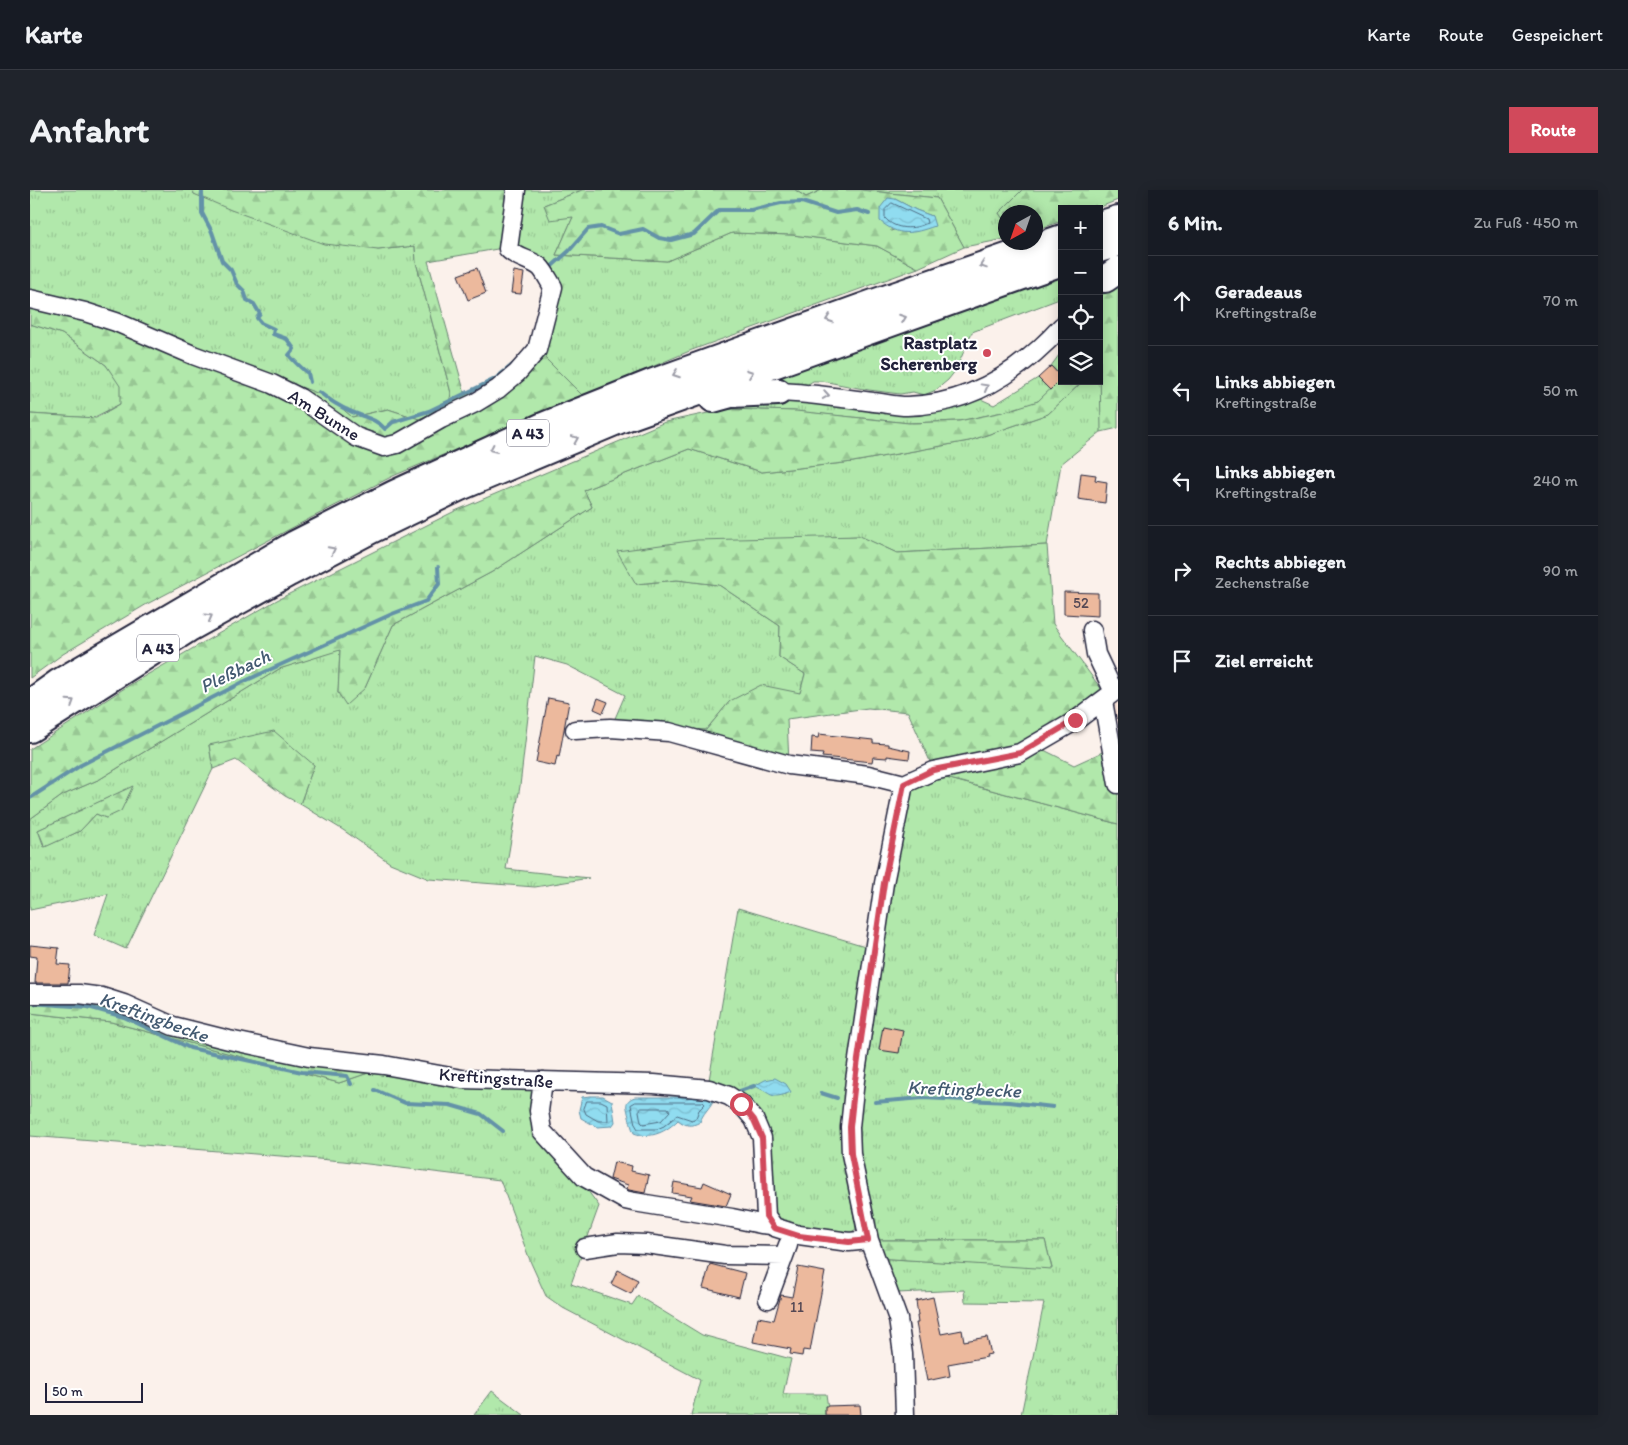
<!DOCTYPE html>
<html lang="de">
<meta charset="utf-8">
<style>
body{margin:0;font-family:Itim,sans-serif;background:#20242c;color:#f1f3f6}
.controls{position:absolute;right:15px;top:15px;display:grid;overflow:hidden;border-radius:0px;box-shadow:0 2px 12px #0003}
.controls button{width:45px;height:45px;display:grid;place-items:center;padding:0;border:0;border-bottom:1px solid #363941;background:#171b24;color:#f1f3f6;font:25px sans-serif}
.compass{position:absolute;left:968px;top:15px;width:45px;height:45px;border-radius:50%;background:#171b24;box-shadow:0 2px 12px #0003;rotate:220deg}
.scale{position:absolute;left:15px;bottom:12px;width:98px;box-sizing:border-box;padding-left:5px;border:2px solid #22223b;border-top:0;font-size:14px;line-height:18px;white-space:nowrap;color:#22223b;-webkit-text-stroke:4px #fff;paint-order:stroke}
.stop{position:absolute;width:15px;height:15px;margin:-11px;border:4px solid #d1495b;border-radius:50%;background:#fff}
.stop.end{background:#d1495b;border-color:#fff;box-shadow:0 1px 5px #0008}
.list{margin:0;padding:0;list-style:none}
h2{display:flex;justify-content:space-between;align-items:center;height:65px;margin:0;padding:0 20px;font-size:21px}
h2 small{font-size:16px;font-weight:400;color:#9ea1a6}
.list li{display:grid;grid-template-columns:32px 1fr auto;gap:15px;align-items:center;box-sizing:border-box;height:90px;padding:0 20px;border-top:1px solid #363941}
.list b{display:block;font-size:19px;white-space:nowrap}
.list p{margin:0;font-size:16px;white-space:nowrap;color:#9ea1a6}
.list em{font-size:16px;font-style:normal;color:#9ea1a6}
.icon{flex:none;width:28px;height:28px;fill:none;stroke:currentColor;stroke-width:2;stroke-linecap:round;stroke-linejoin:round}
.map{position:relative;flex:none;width:1088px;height:1225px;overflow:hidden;border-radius:0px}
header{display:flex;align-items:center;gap:30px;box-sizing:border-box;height:70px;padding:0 25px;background:#171b24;border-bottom:1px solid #363941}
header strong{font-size:24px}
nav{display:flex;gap:28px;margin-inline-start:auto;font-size:18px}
.intro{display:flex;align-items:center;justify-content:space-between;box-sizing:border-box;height:120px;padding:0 30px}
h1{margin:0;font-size:35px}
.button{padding:12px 22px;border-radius:0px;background:#d1495b;color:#fff;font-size:18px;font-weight:700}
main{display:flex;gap:30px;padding:0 30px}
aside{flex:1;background:#171b24;border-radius:0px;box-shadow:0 2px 12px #0003}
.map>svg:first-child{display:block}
</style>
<header>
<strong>Karte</strong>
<nav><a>Karte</a><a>Route</a><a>Gespeichert</a></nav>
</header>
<div class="intro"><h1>Anfahrt</h1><a class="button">Route</a></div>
<main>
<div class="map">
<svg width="1088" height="1225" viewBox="0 0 1088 1225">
<defs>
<pattern id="grass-tufts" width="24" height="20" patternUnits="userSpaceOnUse" patternTransform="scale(1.25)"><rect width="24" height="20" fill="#b1e8ab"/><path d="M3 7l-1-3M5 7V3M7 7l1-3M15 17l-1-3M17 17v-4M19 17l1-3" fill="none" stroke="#98c794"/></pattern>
<pattern id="forest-firs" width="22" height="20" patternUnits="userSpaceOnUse" patternTransform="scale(1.25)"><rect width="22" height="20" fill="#b1e8ab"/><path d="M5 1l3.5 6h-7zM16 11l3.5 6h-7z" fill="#98c794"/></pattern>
<pattern id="water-waves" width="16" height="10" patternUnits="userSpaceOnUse" patternTransform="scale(1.25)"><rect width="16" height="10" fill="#90dcf0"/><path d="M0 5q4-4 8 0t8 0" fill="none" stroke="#7cbccf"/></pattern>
</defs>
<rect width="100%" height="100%" fill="#fbf1eb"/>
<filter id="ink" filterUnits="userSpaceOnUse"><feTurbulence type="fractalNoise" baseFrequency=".02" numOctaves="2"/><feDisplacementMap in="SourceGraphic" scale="10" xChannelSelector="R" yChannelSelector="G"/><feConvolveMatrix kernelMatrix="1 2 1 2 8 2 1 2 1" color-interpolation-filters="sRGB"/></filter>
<g filter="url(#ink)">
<path fill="#f6e0d4" d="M1088,503V580L1076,512Z"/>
<path fill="url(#grass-tufts)" stroke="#6a8573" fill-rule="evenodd" d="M0,0H163L164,4L348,60L385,56L386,72L421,203L419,216L389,229L358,219L322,227L299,208L157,154L0,107Z
M492,0H552L514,15L543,27L526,65L637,71L702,43L763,45L847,56L888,78L662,160L553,206L510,163L526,97L488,59L487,52Z
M765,0H792L776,7Z
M831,0H992L969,23L975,32V49L934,57L907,8Z
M1032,87V108L942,142L926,180L918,190L906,200L894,205L883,202L870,204L839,200L792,191H783L772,198L716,197Z
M0,134L32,144L76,175L95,200L90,214L63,228L0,224Z
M1070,176L1072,241L1031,274L1017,355L867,363L829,346L787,348L606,394L647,390L689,395L750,436L749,467L775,484L770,503L700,511L676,540L636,538L583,533L595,505L537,475L505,466L490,596L476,679L559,688L505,697L399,689L360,673L313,640L270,614L284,575L179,555L183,579L96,759L64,745L78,704L0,720V629L33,605L70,589L249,479L310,459L308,503L335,498L363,435L462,382L562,317L554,300L659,259L732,282L823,272L939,251L1018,224L1053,191H1069ZM102,597L76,628L66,624L50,641L14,657L8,640Z
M1008,188L1020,200L1008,211L995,216L973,222L929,231L879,233L763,221L697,219L711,210L743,205L849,220L944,206L964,215Z
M905,585L1088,634V1225H991L1014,1113L935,1112L934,1100L867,1103L846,1068L1022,1078L1015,1050H848L825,938L877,602Z
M708,718L835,756L828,823L819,999L826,1039L814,1047L753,1035L746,1026L740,1014L727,930L678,896Z
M0,823L81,832L309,893L344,881L508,897L506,937L536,971L569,1016L541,1094L602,1115L608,1106L672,1145L761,1169L753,1204H796L799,1225H661L670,1190L533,1118L516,1106L501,1073L470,990L313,971L0,946Z
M462,1201L494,1225H444Z"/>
<path fill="url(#forest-firs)" stroke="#6a8573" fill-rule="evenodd" d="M163,0H480L473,58L398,71L435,204L461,200L510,163L553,206L363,286L279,329L117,414L33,464L0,488V224L66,228L90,214V196L76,175L32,144L0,134V107L157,154L300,208L322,227L358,219L389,229L419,216L421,203L386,72L385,56L348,60L294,54L201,20L164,4Z
M552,0H765L776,7L792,0H831L907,8L934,57L888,78L847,56L763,45L702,43L637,71L526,65L543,27L520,30L514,15ZM865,9L886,20L902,26L861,41Z
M992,0H1088V10L1065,19H1032V31L1006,40V22H976L975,32L969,23Z
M1088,88V238L1071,242L1069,108Z
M1032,161V187L1021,176Z
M1032,188V191H1053L1018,224L939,251L823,272L732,282L659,259L554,300L562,317L462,382L363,435L335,498L316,515L308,503L310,460L249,479L70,589L33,605L0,629V559L101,494L247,410L425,321L635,232L697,219L766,221L879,233L929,231L973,222L1008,211Z
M830,346L867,363L1017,355L1023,434L1075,504L990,559L903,578L878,522L838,518L757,529L759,573L636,538L676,540L700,511L731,495L770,503L775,484L749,467L750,436L689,395L647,390L606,394L587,361L667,350Z
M244,541L284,575L270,614L255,606L206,570L183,579L179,555Z
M1010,558L1044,575L1079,559L1088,593V634L905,585Z
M103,596L91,621L76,628L66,624L50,641L15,657L8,640Z
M50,806L344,881L309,893L81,832L0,823V808Z
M848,1050H1015L1022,1079L846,1068Z"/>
<path fill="url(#water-waves)" stroke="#6492a8" d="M858,8L865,9L886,20L902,26L905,36C882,44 869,47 850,31V18Z
M745,888L756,894L761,902C739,911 743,903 724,896L735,890Z
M560,906H573L582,911L585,932L582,936L567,937L551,928L549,920L552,907Z
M605,907H675L683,911C679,919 673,923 670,932C661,937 656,936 648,930C637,941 621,950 604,943C601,936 601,934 599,927C597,917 593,911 605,907Z"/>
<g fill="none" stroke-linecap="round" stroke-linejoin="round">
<path stroke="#4e6c83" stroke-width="1" d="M862,13L896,29L897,33C884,40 865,40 855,28V20Z
M557,911H571L577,914L578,931H568L556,924L554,919Z
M606,912H673L675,914L669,920L666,928L662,930L647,925L634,936L627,939H608L605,934L601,915Z
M612,918H638L640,921L631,931L613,934L611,932L609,921Z"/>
<path stroke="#6492a8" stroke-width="4" d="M172,0V23L182,42L192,71L201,80L207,94L214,101L217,110L224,114L230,124L227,128L231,133L244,139L243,144L257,149L264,159L259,165C262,169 274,181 278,183L280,192
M522,81L521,77L539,61L558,39L571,37L589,44L613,39L629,48L641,50L664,44L689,20H721L751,13L772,12L806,23L827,20L839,24
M289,202C299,210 308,216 320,221C332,227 346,228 355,239L363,232L399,221L465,189L486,172
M0,608L51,575L215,491L362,424L396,411L409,394L408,377
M0,813L58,817L94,827L160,858L272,882L317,886L321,894
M345,900L375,913L420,915L451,924L473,941
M710,901L724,896
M791,903L807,908
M845,912L893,908L979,912L1023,917"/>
</g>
<path fill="#ecb99d" stroke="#22223b" d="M447,78L456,103L438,110L428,85Z
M484,81L494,83L491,104L481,103Z
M1021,176L1032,188L1020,200L1008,188Z
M1051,283L1066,285L1065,290L1077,292L1075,313L1048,309Z
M1034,402L1068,403V426L1034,424Z
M518,508L539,512L529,567L527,566L525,576L506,572Z
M568,508L578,512L573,523L564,519Z
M789,544L843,550V553L858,554V556L880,561L879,569L857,566V568L843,567L842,572L792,567L793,564L781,563L782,547L788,548Z
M0,755L29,758L27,774L40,775L38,793H5L7,767L0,766Z
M853,836L873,840L869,863L849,860Z
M584,972L602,976L601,981L619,985L615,1003L599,1000L597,999L598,995L580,989Z
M644,992L672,997L674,992L701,1004L696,1016L660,1010L662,1006L642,1003Z
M680,1074L715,1083L709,1107L673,1098Z
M768,1077L795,1082L780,1161L773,1160L772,1166L760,1164L761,1159L723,1152L728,1127L744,1130L751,1105L762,1107Z
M588,1080L608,1090L601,1104L581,1094Z
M903,1107L911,1144L932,1140L934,1151L957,1147L961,1164L956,1165L957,1167L918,1174L920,1186L897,1191L886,1133H888L887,1126H888L886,1111Z
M830,1215L831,1225H795V1216Z"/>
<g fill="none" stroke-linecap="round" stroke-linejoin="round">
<g stroke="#22223b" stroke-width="21">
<path id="minor" d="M0,109L55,122L86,132L163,165L242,194L270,208L326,247L354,257L367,254L411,229L445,213L468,199L487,183L507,160L523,97C519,91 515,82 510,77C500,69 488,69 478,59L486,0
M748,202C780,203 810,208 843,212C854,213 866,216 877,216C939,215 991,181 1032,136
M1062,440L1066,464L1084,502
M1073,511L1088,594
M545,540L580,538L639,542L759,575L838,585L874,594
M874,594L854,693L825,890L820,937L821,964L839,1050L868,1129L873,1164L875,1225
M874,594L903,581L990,563L1045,531L1088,499
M0,804H49L72,807L94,814L143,836L199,850L279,867L354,875L432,889L624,894L679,899L699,906L711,914L724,929L732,948L736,1026L744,1037L769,1045L819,1052L839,1050
M513,891L509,921L512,941L554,987L595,1010L604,1012L702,1028L731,1034L742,1035
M555,1058L588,1053L616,1054L695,1065L754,1066
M738,1109L758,1055"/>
</g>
<g stroke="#22223b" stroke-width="30">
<path id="highway" d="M1069,35L1088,29
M1069,59L1088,53
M1075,89L1088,80
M683,209L701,204L748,202
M0,513L28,493L265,354L364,304L513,236L621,193L846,112L1032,48
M0,539L158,439L259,383L341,340L428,298L592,229L1032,72"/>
</g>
<use href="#minor" stroke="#fff" stroke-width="18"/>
<use href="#highway" stroke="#fff" stroke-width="26"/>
</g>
<defs><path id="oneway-chevron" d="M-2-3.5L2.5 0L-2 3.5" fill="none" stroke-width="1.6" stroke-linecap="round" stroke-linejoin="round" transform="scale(1.25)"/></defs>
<g stroke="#9c9ca7">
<use href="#oneway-chevron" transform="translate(953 75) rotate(161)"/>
<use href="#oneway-chevron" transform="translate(873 128) rotate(-20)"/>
<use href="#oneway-chevron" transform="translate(799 129) rotate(160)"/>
<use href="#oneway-chevron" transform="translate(720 183) rotate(-20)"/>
<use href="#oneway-chevron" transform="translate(646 184) rotate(160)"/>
<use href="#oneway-chevron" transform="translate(955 197) rotate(-29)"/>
<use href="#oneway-chevron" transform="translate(796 205) rotate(9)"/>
<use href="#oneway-chevron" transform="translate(545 249) rotate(-23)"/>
<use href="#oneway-chevron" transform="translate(463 259) rotate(155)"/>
<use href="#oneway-chevron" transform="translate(302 360) rotate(-27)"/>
<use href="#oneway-chevron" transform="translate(179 427) rotate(-29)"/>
<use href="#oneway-chevron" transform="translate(41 512) rotate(-33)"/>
</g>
</g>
<g fill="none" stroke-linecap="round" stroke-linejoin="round" filter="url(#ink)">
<path stroke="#d1495b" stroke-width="6" d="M711,914L724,930L732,948L736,1026L744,1038L769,1046L819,1052L838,1050L821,964L820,937L825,890L854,693L874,594L903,580L990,563L1045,530"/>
</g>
<circle fill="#d1495b" stroke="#fff" stroke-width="2" cx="957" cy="163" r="5"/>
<g text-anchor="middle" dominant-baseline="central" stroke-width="4" stroke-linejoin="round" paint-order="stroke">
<g font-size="15" fill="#544854">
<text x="1051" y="413">52</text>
<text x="767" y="1117">11</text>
</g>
<g fill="#fff" stroke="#646476" stroke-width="1">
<rect x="477" y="229.5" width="42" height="27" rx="4"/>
<rect x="107" y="444.5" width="42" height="27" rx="4"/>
</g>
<g font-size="16" font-weight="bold" fill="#22223b">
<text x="498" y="243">A 43</text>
<text x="128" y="458">A 43</text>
</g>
<g font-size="18" font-weight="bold" fill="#22223b" stroke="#fff" text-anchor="end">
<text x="947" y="153">Rastplatz<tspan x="947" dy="21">Scherenberg</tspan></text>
</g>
<g font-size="18" fill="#22223b" stroke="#fff">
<text transform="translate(294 225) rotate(32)">Am Bunne</text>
<text transform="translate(466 888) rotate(4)">Kreftingstraße</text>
</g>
<g font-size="19" font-style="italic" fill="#435a71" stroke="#fff">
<text transform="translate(205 481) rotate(-26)">Pleßbach</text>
<text transform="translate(124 827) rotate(20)">Kreftingbecke</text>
<text transform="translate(934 899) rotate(2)">Kreftingbecke</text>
</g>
</g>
</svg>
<div class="controls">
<button>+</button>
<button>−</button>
<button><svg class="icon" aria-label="locate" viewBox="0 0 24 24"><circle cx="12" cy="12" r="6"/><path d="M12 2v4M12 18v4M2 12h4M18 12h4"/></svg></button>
<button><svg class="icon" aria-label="layers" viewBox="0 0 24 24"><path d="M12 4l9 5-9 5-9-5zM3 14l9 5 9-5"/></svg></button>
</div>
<svg class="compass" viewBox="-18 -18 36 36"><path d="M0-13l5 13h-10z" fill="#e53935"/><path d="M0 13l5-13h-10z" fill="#9ea1a6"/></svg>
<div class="scale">50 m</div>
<div class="stop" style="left:711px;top:914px"></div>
<div class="stop end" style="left:1045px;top:530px"></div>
</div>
<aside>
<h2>6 Min.<small>Zu Fuß · 450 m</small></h2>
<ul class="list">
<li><svg class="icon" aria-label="ahead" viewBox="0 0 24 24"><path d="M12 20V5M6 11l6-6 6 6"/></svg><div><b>Geradeaus</b><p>Kreftingstraße</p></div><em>70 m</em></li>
<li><svg class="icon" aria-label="left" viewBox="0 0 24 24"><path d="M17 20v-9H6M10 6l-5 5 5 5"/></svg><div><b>Links abbiegen</b><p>Kreftingstraße</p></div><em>50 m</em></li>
<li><svg class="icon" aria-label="left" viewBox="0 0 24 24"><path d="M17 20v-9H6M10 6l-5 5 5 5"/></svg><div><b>Links abbiegen</b><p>Kreftingstraße</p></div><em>240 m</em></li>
<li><svg class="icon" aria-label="right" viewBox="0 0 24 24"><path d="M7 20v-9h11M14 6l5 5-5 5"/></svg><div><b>Rechts abbiegen</b><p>Zechenstraße</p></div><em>90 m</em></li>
<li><svg class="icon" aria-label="arrive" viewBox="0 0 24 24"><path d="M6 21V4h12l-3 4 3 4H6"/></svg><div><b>Ziel erreicht</b></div></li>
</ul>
</aside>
</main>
